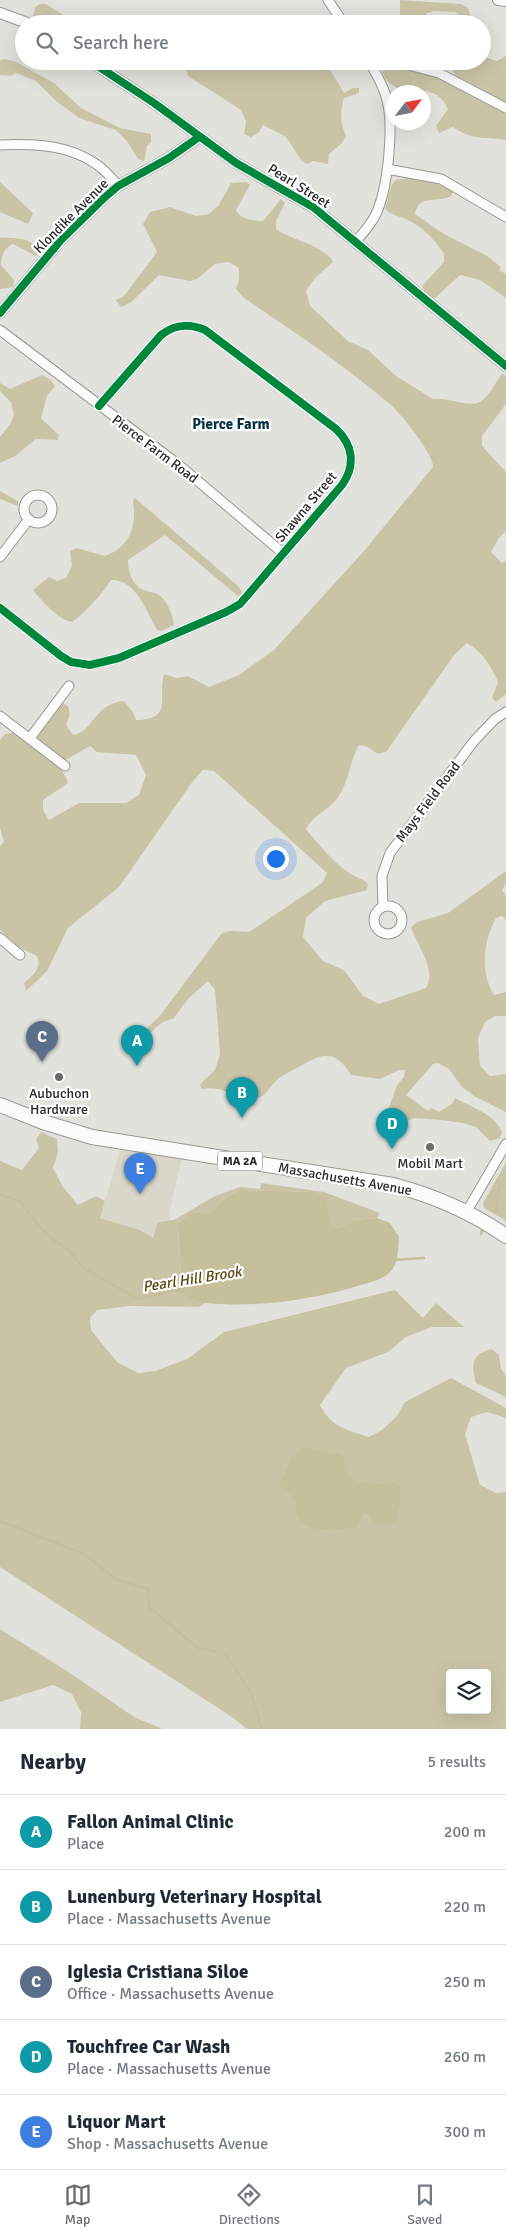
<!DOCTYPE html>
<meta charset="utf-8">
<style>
body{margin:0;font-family:Signika,sans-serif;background:#f6f6f7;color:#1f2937}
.controls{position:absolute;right:15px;bottom:15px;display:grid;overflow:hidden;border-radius:5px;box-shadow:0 5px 20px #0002}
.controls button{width:45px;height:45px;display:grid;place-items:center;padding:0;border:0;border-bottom:1px solid #e0e1e3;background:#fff;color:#1f2937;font:25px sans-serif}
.compass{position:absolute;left:386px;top:85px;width:45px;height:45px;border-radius:50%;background:#fff;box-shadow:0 5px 20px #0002;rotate:58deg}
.you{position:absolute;left:275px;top:858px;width:18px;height:18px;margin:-12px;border:4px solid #fff;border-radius:50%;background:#1a73e8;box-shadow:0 0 0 8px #1a73e833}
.badge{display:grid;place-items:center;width:32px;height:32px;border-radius:50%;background:#6c6b66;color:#fff;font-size:16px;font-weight:700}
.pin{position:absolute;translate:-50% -41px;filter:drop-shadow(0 1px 2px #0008)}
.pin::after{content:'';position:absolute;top:26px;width:18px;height:15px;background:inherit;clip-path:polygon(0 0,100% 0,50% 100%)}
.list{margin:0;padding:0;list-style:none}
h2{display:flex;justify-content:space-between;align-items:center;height:65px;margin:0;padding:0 20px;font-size:21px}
h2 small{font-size:16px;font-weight:400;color:#747a83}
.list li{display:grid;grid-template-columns:32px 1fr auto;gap:15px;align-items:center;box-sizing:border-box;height:75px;padding:0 20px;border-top:1px solid #e0e1e3}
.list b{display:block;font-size:19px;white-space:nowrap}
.list p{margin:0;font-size:16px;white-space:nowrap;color:#747a83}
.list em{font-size:16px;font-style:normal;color:#747a83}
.icon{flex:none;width:28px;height:28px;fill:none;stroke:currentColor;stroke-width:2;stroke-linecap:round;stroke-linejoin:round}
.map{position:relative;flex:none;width:506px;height:1729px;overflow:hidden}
.search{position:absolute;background:#fff;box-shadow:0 5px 20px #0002;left:15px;right:15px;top:15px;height:55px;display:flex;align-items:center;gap:12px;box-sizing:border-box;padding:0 18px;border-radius:28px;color:#747a83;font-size:19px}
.sheet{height:440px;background:#fff}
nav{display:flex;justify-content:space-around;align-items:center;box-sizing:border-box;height:70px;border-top:1px solid #e0e1e3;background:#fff;font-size:14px;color:#747a83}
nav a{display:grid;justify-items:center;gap:2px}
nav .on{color:#6c6b66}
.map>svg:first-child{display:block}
</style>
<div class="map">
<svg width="506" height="1729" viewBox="0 0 506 1729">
<rect width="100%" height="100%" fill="#e2e2dc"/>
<path fill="#d9d7c9" d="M120,1150L182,1158L169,1213L170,1220L158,1222L154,1239L140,1230L100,1218Z"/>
<path fill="#cac4a7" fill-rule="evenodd" d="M400,0L461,4L468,8L473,24H463L456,12L434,11L427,13L422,24H396L400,15Z
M40,4H46L77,24H46L33,16L35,7Z
M148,16L186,21V24H143Z
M482,56L497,61L506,56V102L455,75L452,70L457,61H482Z
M5,59L14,61L54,83L81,108L120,128L151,134V142L147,146L144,161L138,159L127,141L116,130L79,118L56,101L36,81L16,73L10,76L0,75V60Z
M184,61H329V68L344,93L353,88H359V93L344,98C340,113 340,122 346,136L342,143L329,154L328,164L313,161L307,164L301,160L286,137L263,125L259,132L251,137L244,134L246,121L241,110L188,76Z
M397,67C441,74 468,92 506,113V140C486,137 470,140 453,127L439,133L436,126L448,109C433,74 396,106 382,72L387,68Z
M408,178L446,186L453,192L451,196C436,204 419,193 415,214L444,234L487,256L501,267L499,270L506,274V298L480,280L460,275L434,299L427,296L422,286L444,262V254C434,239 423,227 406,219C398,216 391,215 385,209L391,186L396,180Z
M0,182L33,213L28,224L0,212Z
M247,182L250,185L236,210C240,219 253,221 263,221L281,199L285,203L276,221V229C292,241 323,244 333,262L315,278L306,291L310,306L348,341L368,350L396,376L433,399C447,397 471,408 480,402C488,397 496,382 502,374L506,376V404L482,436V446L506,472V531L499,538L491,552L502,563L506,561V694L496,702L492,698L498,682C491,666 483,652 467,643L454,655L386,752L378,754L366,746L359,745C350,761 349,780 339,796C330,810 315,813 306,829C319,845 332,861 348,872C354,877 363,878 368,884L367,890L325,901L306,918L303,937L323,961L344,970L363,996L379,1004L426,988C437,968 417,947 411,927L417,922L448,913L506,871V884L502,890L506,896V920L502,916L496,918C483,942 480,972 494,995L506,992V1016H495L485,1022L478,1038L480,1066L490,1076L506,1074V1112L474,1096L462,1087L449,1069L438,1063L433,1064L406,1095L428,1111L431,1108L439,1112L453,1103L455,1098C471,1107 495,1114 502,1132L500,1138L490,1141L476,1127L463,1123L441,1120L415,1118L388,1128L383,1125L397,1085L404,1077L405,1070H399L380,1079L351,1075C334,1047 321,1054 297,1068C290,1072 282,1075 277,1080C272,1084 269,1091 264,1095C256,1100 246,1100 238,1101C226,1089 217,1087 201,1089L200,1084L215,1070L220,1054L215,990L208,981L188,999L173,1019C156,1021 147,1038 139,1052L130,1049L128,1045L159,1017L221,934L230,931L249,932L322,883L327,873L214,771L203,770L193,781L119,887L68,928L47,971L26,991L24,983C33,975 42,969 37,956L20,948L0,930V846L4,842L0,828V740L5,734L13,733C31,745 62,760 68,783L43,800V810L49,820L79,803H126L139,795L146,775L136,755L97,752L90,746L64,761L37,740L35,737L57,705L63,703L68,706L70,714L66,725L73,735C93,733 93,704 124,701L133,712L136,720C174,719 157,699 164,674L177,678L188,676L209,687L239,675L274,650L364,551L433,467C435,456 400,413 391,405C345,366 294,332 244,298L236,289L239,280V268L229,262L215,264L197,279L190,281L159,275L130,303L121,307L116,300L124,296L157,252L143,224L150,212L170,207L196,216L209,214L219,205L231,183Z
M0,238C14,237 36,238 41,253L36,256L13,244C4,248 1,256 1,265L14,280L13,287L0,289Z
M42,375L51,380L55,386L47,396L41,418L59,435L58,440L36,439L15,456L0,463V437L11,423L14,414L11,402L0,391V383L10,389Z
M0,491L18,501V506L0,499Z
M135,498L238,586L243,593L238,596L165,535L128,560C128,573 133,588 147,591C151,593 154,592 158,594C167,600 173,615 174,625L161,631L157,630C147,612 136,579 111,580C104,592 84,614 72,622C57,619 42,601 33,590L49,577L57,581L66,578L72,566L70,551L76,548L105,556C130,547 137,526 133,501Z
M41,1132L57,1139L58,1152L53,1168L63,1187L78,1205L96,1196L105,1201L100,1218L140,1230L153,1238L158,1222L174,1220L215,1196L240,1187L260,1189L261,1183L324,1192L380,1213L377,1218L355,1220L338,1228L330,1222L314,1192L240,1190L226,1197L210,1213H190L178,1223L181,1272L172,1285L174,1291L181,1292L205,1303L199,1307L130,1306L97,1310L90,1318L91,1330L117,1362L138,1373L155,1371L187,1359L224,1332L395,1290L423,1318L436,1303L464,1327H432L406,1337L388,1352L346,1368L320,1405C331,1427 347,1430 369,1437L382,1430L397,1416L405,1402L451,1378L506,1408V1418L487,1412L471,1417L465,1434L480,1485L496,1493L506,1492V1729H247L232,1717L0,1567V1161L22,1170L39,1148L36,1139ZM450,1673H487V1710H450Z
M506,1162V1221L484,1208L483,1203Z
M492,1349L499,1355L501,1369L506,1376V1397L476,1383C471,1364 471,1354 492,1349Z
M0,1629L70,1673L134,1717L163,1729H80L81,1712L72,1694L53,1685L0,1702Z"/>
<path fill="#c6bf9b" d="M240,1190L314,1192L326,1199L330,1222L338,1228L355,1220L377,1218L390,1223L399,1237C398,1249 399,1264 389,1273C382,1280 371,1282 361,1285C312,1300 258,1308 206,1303C194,1302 186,1292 174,1292L172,1285L181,1272L178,1223L190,1213H210L226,1197Z
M305,1447L341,1455C347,1461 344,1463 346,1470C351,1487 382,1484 395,1483L399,1486L401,1502L395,1522C382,1527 375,1525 368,1514H363L356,1528C339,1529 304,1536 296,1515C295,1511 296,1504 296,1499L279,1486L292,1457Z"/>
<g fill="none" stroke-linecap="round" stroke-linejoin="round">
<path stroke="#c6bf9b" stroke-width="2.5" d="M0,1194L19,1201L45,1233L69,1251L85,1269L138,1299L176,1290
M495,1213L499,1187L506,1182
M481,1234L482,1231
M394,1260L424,1258
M0,1521L84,1554L117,1580L148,1589L149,1607L198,1648L225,1653L251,1693L262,1729"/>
<g stroke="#999894" stroke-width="11">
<path id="minor" d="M328,0L344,24
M393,61L439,73L506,108
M0,145C45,143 89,146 118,186
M387,169L441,179L506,217
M355,242C363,233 371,225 376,214C388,188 394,127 387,100C384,86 376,74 369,61
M0,330L179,465L284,554
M24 509a14 14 0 1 1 28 0a14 14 0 1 1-28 0Z
M0,557L29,519
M0,608L61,656L71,662L90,665L119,658L226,612L240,604L342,485C356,465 353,445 336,429L205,330C189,323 175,324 161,335L99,406
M0,716L65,766
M30,738L69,686
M374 920a14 14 0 1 1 28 0a14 14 0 1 1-28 0Z
M383,907L382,876L390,853L474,741L495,719L506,712
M0,938L20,955
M467,1211L506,1144"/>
</g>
<g stroke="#999894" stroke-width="12">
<path id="tertiary" d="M498,0L506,1
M0,13L30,24
M90,61L154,103L236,163L313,207L506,366
M0,313L61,240L104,198L118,186L169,158L199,137"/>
</g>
<g stroke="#999894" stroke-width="16">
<path id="primary" d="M0,1105L43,1122L92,1137L393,1185C435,1196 470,1211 506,1236"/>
</g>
<use href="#minor" stroke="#fbfbfa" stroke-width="9"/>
<use href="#tertiary" stroke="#fbfbfa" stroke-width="10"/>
<use href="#primary" stroke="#fbfbfa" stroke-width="14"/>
<g stroke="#fff" stroke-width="11">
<path id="cycleway" d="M90,61L154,103L236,163L313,207L506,366
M0,313L61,240L104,198L118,186L169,158L199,137
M0,608L61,656L71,662L90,665L119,658L226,612L240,604L342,485C356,465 353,445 336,429L205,330C189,323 175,324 161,335L99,406"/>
</g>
<use href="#cycleway" stroke="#00873e" stroke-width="8"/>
</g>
<g fill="#6c6b66" stroke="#fff" stroke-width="2">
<circle cx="59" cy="1077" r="5"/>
<circle cx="430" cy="1147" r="5"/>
</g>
<g text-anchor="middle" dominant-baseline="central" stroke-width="4.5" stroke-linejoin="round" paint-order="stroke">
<rect fill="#fff" stroke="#6b6b68" stroke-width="1" x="217.5" y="1151.5" width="45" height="19" rx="4"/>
<g font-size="12" font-weight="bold" fill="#2c2b27">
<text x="240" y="1161">MA 2A</text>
</g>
<g font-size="14" fill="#2c2b27" stroke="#fff">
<text transform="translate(299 186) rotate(32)">Pearl Street</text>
<text transform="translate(71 216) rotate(-45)">Klondike Avenue</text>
<text transform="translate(155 449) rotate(37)">Pierce Farm Road</text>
<text transform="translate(306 507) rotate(-50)">Shawna Street</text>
<text transform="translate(428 802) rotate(-53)">Mays Field Road</text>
<text transform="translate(345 1179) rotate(10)">Massachusetts Avenue</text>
</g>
<g font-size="14" fill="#2c2b27" stroke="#fff">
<text x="59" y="1093">Aubuchon<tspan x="59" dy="16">Hardware</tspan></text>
<text x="430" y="1163">Mobil Mart</text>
</g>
<g font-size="15" font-weight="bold" fill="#053047" stroke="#fff">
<text x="231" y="424">Pierce Farm</text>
</g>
<g font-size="15" font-style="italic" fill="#564a0d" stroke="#fff">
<text transform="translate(192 1279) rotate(-9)">Pearl Hill Brook</text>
</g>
</g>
</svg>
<div class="controls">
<button><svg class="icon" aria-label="layers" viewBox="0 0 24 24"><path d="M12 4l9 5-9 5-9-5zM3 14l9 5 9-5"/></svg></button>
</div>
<svg class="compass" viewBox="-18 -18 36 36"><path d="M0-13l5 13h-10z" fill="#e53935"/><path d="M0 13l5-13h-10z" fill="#747a83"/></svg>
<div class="you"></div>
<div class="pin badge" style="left:137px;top:1066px;background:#0f9aa8">A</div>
<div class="pin badge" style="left:242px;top:1118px;background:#0f9aa8">B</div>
<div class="pin badge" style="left:42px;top:1062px;background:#5c6f8a">C</div>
<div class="pin badge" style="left:392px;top:1149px;background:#0f9aa8">D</div>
<div class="pin badge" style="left:140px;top:1194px;background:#3f7fe0">E</div>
<div class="search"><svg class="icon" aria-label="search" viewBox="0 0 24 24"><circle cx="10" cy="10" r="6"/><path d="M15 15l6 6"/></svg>Search here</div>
</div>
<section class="sheet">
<h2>Nearby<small>5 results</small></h2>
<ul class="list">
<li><span class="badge" style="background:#0f9aa8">A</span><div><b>Fallon Animal Clinic</b><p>Place</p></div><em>200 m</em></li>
<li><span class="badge" style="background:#0f9aa8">B</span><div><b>Lunenburg Veterinary Hospital</b><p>Place · Massachusetts Avenue</p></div><em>220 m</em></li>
<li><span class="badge" style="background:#5c6f8a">C</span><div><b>Iglesia Cristiana Siloe</b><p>Office · Massachusetts Avenue</p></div><em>250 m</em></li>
<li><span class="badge" style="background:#0f9aa8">D</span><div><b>Touchfree Car Wash</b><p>Place · Massachusetts Avenue</p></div><em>260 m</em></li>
<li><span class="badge" style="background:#3f7fe0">E</span><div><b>Liquor Mart</b><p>Shop · Massachusetts Avenue</p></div><em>300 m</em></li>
</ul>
</section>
<nav>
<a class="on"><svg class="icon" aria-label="map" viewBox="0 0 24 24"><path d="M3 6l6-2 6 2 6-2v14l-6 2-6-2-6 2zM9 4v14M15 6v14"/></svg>Map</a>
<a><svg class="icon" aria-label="directions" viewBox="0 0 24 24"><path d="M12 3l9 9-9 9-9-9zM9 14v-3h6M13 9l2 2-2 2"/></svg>Directions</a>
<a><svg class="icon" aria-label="saved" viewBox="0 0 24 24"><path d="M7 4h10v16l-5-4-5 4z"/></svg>Saved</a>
</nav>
